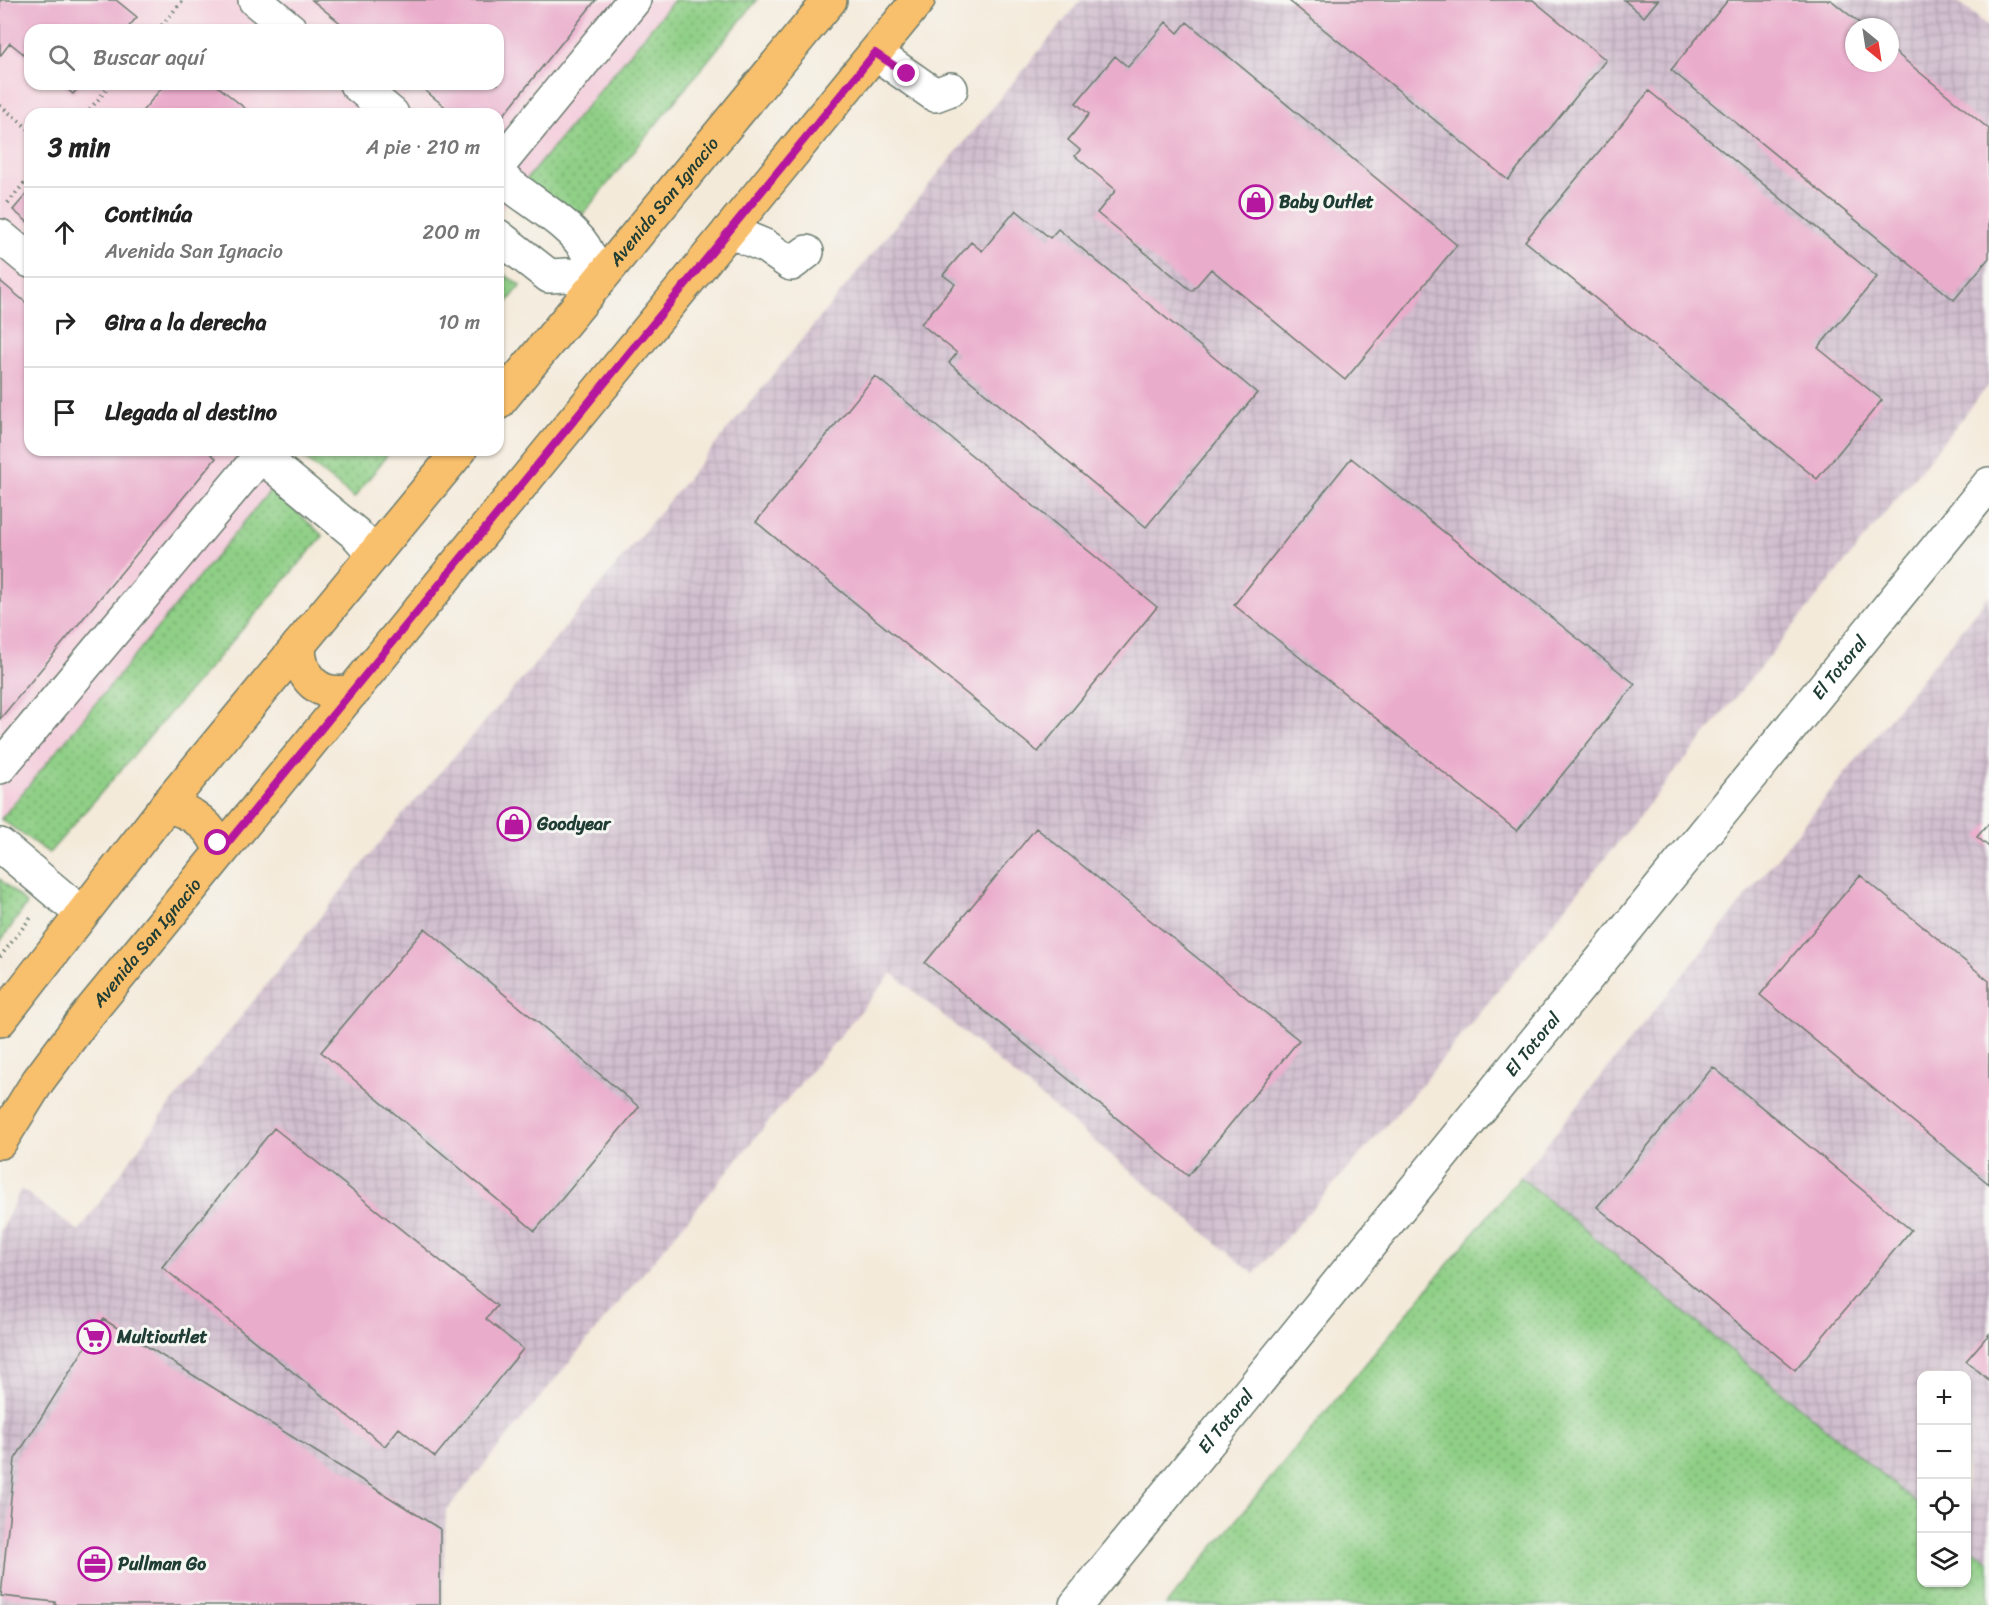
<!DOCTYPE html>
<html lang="es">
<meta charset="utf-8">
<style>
body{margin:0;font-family:Sriracha,sans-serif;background:#f2f2f2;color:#222}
.controls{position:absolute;right:18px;bottom:18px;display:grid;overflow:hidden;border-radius:12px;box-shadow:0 2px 4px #0004}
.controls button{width:54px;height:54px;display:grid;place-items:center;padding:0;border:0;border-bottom:2px solid #e0e0e0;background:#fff;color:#222;font:30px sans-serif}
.compass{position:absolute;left:1845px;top:18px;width:54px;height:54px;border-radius:50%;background:#fff;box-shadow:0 2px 4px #0004;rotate:150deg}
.stop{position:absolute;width:18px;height:18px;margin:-14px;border:4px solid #b5179e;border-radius:50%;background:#fff}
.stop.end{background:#b5179e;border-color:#fff;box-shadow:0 2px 6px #0008}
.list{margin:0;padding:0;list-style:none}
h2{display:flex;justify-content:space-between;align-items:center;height:78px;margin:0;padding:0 24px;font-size:26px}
h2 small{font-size:20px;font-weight:400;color:#767676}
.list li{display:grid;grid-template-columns:39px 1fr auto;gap:18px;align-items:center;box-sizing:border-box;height:90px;padding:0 24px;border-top:2px solid #e0e0e0}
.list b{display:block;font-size:22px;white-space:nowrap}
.list p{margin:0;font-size:20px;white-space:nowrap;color:#767676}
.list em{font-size:20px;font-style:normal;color:#767676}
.icon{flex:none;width:33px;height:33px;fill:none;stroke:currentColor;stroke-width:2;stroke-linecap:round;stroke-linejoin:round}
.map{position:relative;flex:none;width:1989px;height:1605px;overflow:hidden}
.search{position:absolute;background:#fff;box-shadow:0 2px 4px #0004;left:24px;top:24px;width:480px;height:66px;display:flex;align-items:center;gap:15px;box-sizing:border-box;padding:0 21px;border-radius:18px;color:#767676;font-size:22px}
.panel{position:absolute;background:#fff;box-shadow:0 2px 4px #0004;left:24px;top:108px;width:480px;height:348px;border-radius:18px}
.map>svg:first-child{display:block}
</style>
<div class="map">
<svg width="1989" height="1605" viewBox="0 0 1989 1605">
<defs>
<pattern id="industrial-grid" width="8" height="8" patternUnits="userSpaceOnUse" patternTransform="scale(1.5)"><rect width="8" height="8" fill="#d0bdcd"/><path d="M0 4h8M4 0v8" fill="none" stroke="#b2a3b1"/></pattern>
<pattern id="grass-dots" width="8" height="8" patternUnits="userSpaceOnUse" patternTransform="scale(1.5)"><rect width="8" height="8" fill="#8fcf86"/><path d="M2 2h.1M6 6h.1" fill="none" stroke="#74a96e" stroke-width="1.8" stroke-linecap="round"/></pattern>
</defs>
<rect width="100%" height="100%" fill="#f6f6f2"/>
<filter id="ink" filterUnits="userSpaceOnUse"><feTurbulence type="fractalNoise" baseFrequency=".0167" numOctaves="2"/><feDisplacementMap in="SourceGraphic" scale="12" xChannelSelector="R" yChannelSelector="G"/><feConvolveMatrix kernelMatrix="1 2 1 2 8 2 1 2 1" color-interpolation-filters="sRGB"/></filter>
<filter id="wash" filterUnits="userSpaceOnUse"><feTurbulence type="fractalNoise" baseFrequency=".008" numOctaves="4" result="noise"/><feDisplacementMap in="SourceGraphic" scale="24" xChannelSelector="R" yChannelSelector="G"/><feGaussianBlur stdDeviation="1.35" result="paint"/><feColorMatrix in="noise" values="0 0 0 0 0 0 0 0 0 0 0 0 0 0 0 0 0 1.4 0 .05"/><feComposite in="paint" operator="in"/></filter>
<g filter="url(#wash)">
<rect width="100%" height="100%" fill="#f4eada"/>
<path fill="#f4cfdd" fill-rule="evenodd" d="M0,0H674L498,213V114H30V450H302L0,821ZM30,30H498V84H30Z"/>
<path fill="url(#industrial-grid)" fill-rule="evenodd" d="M1081,0H1956L1989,27V385L1414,1094L1254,1274L892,973L446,1511L442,1605H0V1232L21,1189L79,1231L167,1109L398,820L530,670ZM1854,27H1890V63H1854Z
M1989,595V1562L1967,1544L1966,1376H1922L1921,1507L1520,1177Z"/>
<path fill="url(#grass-dots)" stroke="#57865d" stroke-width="1.5" d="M674,0H757L583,214L516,192Z
M498,271L521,285L498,314Z
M303,450H391L354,498L299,454Z
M272,488L323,536L49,853L1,819Z
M0,879L27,904L0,942Z
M1520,1177L1921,1507L1922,1582H1966L1967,1544L1989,1562V1605H1166Z"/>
<g id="blocks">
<path fill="#eaaccb" d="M0,0H116L137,17L126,30H30V59L10,43L0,56Z
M312,0H596L498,122V114H454L417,84H498V30H349Z
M1288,0H1533L1606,60L1508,180Z
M1624,0H1658L1644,17Z
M1728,0H1831L1864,27H1854V63H1890V48L1989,129V258L1954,300L1671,70Z
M1166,22L1178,33L1187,22L1457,245L1345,380L1211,269L1192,291L1097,213L1116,190L1075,156L1080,150L1068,140L1089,114L1076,103L1115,56L1128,67Z
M61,84H82L73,94Z
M165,84H215L252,114H140Z
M1649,91L1877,277L1818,348L1882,400L1817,479L1525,241Z
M30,190V224L13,210Z
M1016,210L1050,238L1058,229L1257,393L1146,527L949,363L957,353L921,324L955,284L943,275L971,242L982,251Z
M0,281L30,306V450H206L216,458L0,719Z
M875,376L1157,607L1038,752L756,522Z
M1351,458L1635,684L1517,831L1234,605Z
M1989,823V847L1977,837Z
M1036,828L1299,1040L1188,1176L925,963Z
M1860,875L1989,981V1184L1760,995Z
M425,928L639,1107L535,1231L321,1052Z
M1713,1067L1911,1230L1795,1370L1597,1207Z
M274,1128L497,1306L486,1319L523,1349L435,1457L399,1428L385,1446L162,1267Z
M103,1319L440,1529V1605H55V1602L1,1596L15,1459Z
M1989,1334V1380L1966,1361Z"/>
</g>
</g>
<g filter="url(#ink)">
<use href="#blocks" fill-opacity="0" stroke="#6a7a6e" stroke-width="1.5"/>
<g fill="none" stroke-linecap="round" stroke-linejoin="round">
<g stroke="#6a7a6e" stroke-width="36">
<g id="minor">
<path d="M255,0L291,30"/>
<path d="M875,53L935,95L951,89"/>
<path d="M356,84L392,114"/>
<path d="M498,166L634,0"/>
<path d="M498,175C522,197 575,225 587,252C592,262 593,274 595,285"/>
<path d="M729,231L765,246L791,264L807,252"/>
<path d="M0,236L30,261"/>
<path d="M498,236L549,276L568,275L595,285"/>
<path d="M254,450L356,534L374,554"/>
<path d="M0,767L265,450"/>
<path d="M0,845L81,913"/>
<path id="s1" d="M1076,1605L1989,484"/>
</g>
</g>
<g stroke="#6a7a6e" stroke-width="36">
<g id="major">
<path id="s2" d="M498,403L830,0"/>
<path d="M299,645C299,679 320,700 355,690"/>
<path d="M166,806C192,811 211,825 221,851"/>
<path d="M0,1020L166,806L460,450"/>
<path id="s3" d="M0,1142L38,1081L85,1018L918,0"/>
</g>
</g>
<path stroke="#6a7a6e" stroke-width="4" stroke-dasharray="1.5 4.5" stroke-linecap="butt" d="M158,30L183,0
M0,105L30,130
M86,114L111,84
M8,203L30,176
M0,957L32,916"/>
<use href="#minor" stroke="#fff" stroke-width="33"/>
<use href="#major" stroke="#f8bf6c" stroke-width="33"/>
</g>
</g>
<g fill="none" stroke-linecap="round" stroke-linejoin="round" filter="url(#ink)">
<path stroke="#b5179e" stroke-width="8" d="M218,843L221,851L875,53L907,74"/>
</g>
<defs>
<g id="shop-ring" transform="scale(1.725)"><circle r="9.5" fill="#f6f6f2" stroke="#b5179e" stroke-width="1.5"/><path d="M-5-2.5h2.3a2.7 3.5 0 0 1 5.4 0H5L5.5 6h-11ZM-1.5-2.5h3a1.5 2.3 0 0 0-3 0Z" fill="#b5179e"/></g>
<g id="supermarket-ring" transform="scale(1.725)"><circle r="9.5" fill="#f6f6f2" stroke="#b5179e" stroke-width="1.5"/><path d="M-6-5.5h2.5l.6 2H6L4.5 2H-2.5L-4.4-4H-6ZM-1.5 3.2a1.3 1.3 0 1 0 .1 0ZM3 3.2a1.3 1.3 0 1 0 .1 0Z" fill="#b5179e"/></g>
<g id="office-ring" transform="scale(1.725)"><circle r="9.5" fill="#f6f6f2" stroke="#b5179e" stroke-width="1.5"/><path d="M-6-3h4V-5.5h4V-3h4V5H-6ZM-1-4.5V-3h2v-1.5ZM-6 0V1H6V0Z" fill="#b5179e"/></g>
</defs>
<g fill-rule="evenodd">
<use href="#shop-ring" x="1256" y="202"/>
<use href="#shop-ring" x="514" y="824"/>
<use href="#supermarket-ring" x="94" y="1337"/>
<use href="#office-ring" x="95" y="1564"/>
</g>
<g text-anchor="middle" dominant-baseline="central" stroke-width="6" stroke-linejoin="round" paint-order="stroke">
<g font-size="18" fill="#1f3d34" stroke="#f6f6f2">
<text stroke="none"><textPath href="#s2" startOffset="261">Avenida San Ignacio</textPath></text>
<text stroke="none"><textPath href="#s1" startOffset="1209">El Totoral</textPath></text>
<text stroke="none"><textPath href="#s3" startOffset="248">Avenida San Ignacio</textPath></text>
<text stroke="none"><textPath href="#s1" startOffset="723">El Totoral</textPath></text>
<text stroke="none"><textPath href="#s1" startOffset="237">El Totoral</textPath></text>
</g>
<g font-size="18" font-weight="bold" fill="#1f3d34" stroke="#f6f6f2" text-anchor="start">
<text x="1279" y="202">Baby Outlet</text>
<text x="537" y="824">Goodyear</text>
<text x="117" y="1337">Multioutlet</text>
<text x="118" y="1564">Pullman Go</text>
</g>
</g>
</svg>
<div class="controls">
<button>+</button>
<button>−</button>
<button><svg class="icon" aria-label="locate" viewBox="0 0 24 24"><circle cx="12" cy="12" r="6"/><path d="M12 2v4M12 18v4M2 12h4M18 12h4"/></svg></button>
<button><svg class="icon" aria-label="layers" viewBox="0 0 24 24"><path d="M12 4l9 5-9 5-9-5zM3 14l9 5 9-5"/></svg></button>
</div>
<svg class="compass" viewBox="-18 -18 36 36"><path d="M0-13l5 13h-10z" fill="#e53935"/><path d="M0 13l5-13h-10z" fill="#767676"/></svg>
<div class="stop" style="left:218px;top:843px"></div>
<div class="stop end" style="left:907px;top:74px"></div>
<div class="search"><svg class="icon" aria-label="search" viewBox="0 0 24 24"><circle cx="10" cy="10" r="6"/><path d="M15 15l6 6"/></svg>Buscar aquí</div>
<section class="panel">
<h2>3 min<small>A pie · 210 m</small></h2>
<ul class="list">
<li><svg class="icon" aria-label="ahead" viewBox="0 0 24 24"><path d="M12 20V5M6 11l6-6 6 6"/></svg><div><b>Continúa</b><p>Avenida San Ignacio</p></div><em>200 m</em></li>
<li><svg class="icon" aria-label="right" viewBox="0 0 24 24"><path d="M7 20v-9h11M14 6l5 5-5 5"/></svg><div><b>Gira a la derecha</b></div><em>10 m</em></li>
<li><svg class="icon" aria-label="arrive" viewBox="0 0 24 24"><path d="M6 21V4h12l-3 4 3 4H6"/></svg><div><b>Llegada al destino</b></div></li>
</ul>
</section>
</div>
